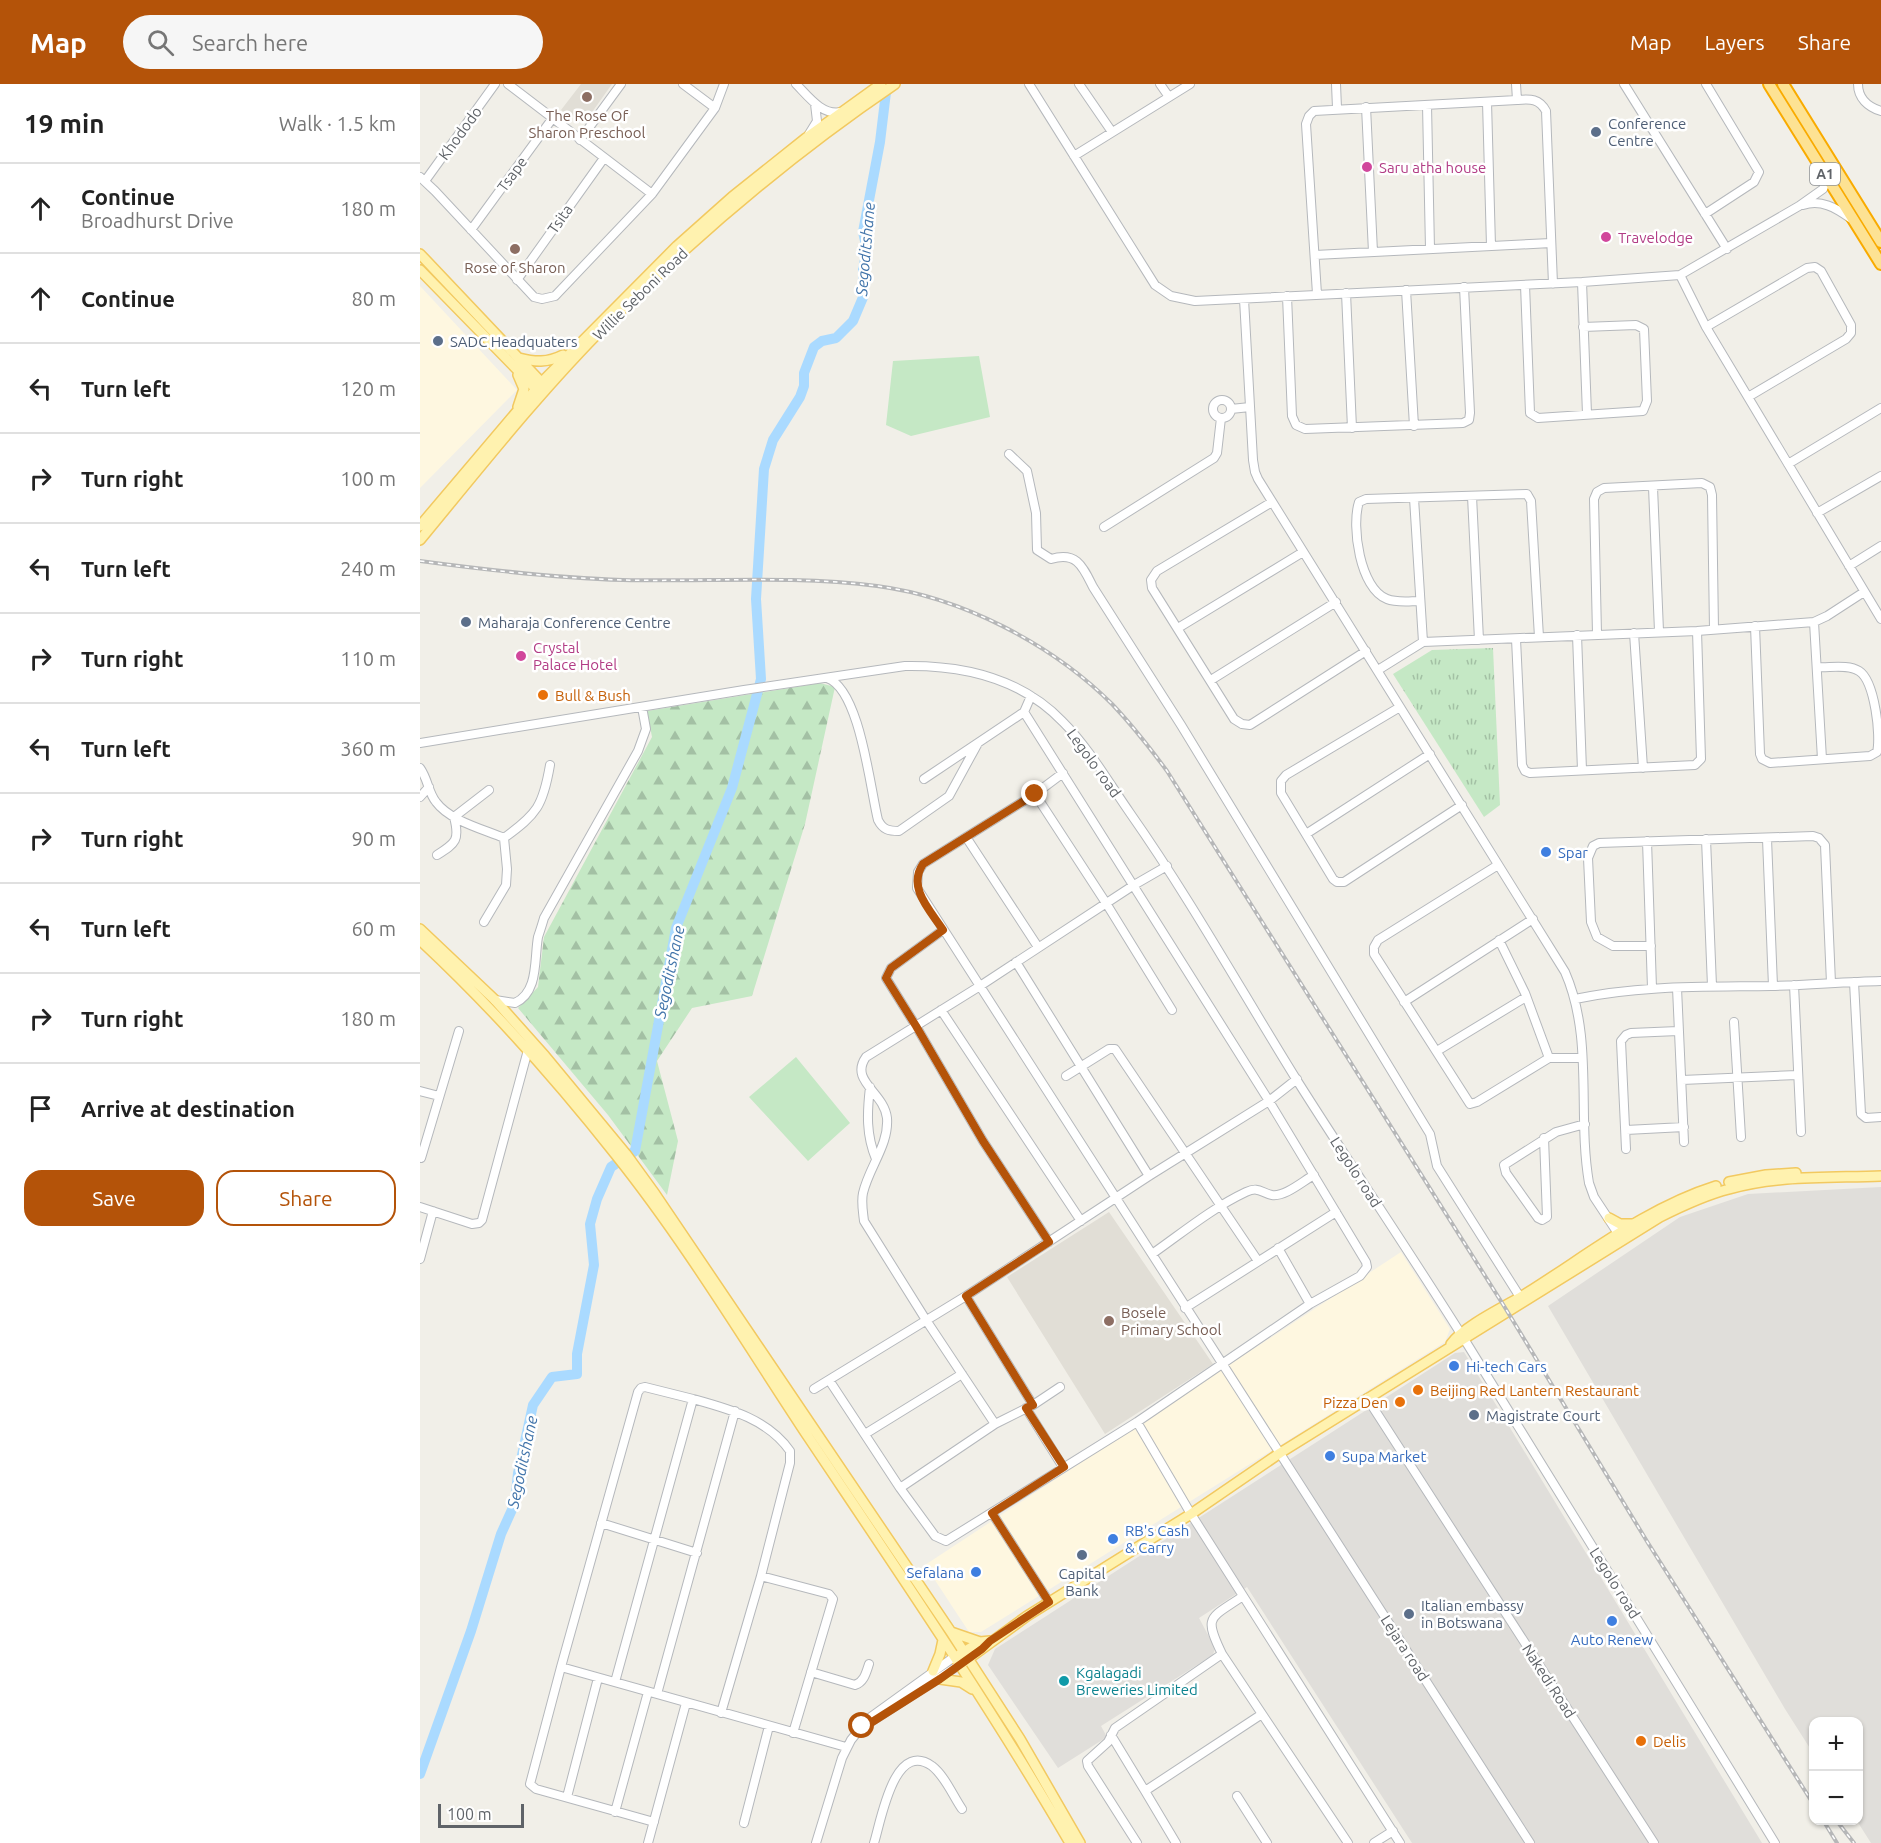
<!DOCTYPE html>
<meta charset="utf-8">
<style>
body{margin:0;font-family:Ubuntu,sans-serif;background:#f6f6f6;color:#222}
.controls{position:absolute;right:18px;bottom:18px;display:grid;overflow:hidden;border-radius:12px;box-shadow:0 2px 4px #0004}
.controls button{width:54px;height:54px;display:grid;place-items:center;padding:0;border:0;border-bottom:2px solid #e0e0e0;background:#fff;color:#222;font:30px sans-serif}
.scale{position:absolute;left:18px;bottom:15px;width:86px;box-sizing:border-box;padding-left:6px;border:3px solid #5f6368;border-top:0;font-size:16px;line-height:21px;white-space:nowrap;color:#5f6368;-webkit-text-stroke:4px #fff;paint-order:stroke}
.stop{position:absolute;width:18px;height:18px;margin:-14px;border:4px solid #b45309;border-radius:50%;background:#fff}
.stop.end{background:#b45309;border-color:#fff;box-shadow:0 2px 6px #0008}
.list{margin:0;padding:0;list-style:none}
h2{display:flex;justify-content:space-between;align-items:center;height:78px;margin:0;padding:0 24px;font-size:26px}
h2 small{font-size:20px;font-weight:400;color:#767676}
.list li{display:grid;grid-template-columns:39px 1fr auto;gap:18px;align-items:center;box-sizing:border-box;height:90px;padding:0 24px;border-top:2px solid #e0e0e0}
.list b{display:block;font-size:22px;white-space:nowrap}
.list p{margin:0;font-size:20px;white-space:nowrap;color:#767676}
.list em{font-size:20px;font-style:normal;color:#767676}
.actions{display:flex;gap:12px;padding:18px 24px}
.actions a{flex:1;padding:14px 0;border:2px solid #b45309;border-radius:18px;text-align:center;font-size:21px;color:#b45309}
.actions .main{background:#b45309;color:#fff}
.icon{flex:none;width:33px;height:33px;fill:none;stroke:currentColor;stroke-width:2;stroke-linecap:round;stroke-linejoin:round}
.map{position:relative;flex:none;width:1461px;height:1759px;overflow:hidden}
header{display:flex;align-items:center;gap:36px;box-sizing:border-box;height:84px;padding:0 30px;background:#b45309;color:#fff}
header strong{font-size:28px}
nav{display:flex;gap:33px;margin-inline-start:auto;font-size:21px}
.search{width:420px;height:54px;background:#f6f6f6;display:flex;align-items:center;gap:15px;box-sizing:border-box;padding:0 21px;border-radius:33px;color:#767676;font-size:22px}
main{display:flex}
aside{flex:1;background:#fff}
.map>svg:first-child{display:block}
</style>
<header>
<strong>Map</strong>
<div class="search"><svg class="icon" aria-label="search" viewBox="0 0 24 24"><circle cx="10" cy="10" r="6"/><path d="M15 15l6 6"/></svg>Search here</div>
<nav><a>Map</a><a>Layers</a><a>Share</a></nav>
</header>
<main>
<aside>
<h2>19 min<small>Walk · 1.5 km</small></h2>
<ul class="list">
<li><svg class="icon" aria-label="ahead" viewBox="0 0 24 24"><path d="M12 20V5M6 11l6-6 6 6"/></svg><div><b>Continue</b><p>Broadhurst Drive</p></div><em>180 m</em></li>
<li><svg class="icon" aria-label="ahead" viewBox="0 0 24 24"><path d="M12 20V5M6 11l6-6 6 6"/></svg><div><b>Continue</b></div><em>80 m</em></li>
<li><svg class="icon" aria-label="left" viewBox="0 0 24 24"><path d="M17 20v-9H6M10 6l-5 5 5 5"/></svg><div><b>Turn left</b></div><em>120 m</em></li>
<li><svg class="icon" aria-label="right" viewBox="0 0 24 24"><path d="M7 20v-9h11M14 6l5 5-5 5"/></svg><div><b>Turn right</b></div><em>100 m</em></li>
<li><svg class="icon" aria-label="left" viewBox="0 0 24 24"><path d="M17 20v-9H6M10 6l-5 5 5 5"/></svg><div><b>Turn left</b></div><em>240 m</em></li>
<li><svg class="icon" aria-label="right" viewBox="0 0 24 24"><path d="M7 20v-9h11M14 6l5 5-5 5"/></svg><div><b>Turn right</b></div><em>110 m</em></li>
<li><svg class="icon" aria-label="left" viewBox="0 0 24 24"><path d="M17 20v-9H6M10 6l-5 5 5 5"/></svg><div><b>Turn left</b></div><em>360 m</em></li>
<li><svg class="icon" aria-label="right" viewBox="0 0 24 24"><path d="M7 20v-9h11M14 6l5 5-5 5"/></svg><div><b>Turn right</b></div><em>90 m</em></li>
<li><svg class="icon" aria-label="left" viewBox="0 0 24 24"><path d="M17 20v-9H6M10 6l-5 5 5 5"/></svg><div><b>Turn left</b></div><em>60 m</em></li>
<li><svg class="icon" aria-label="right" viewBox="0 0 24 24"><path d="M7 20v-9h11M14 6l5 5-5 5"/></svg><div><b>Turn right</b></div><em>180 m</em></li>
<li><svg class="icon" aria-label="arrive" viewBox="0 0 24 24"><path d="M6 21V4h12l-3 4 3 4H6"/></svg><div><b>Arrive at destination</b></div></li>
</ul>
<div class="actions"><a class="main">Save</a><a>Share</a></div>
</aside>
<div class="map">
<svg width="1461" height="1759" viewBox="0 0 1461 1759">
<defs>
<pattern id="grass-tufts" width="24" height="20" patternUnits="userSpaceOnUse" patternTransform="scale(1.5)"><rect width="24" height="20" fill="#c5e8c5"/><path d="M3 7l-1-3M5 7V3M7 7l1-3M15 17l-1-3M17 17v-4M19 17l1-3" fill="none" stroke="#a3c0a4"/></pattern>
<pattern id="forest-firs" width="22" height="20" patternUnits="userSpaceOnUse" patternTransform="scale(1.5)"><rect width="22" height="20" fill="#c5e8c5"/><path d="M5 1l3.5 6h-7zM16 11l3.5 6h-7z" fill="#a3c0a4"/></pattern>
</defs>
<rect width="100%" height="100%" fill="#f1efe8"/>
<path fill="#fef7e0" d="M0,202L97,306L0,404Z
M981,1168L1030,1245L1025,1258L561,1548H549L505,1481Z"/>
<path fill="#e0deda" d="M1461,1103V1759H1451L1437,1737L1438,1736V1638H1394L1393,1669L1365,1625L1128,1222L1260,1133L1328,1110Z
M1044,1268L1342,1759H992L827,1503L779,1534L795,1564L793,1571L681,1642L687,1653L638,1684L568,1581L575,1565L1035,1269Z"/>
<path fill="#e1ded6" d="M161,0H192L170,31L151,33L141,26Z
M689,1128L793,1280L685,1350L587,1193Z"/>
<path fill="url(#grass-tufts)" d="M1073,564L1080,721L1064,733L973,590L1012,566Z"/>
<path fill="url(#forest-firs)" d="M400,599L415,603L385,740L332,912L272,924L237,977L258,1057L247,1111L188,1031L98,924L118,903L124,853L232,653L227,627Z"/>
<path fill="#c5e8c5" d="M559,272L570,333L491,352L466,341L473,277Z
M376,973L430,1039L388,1077L329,1013Z"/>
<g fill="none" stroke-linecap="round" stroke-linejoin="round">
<path stroke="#aadaff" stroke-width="10" d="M0,1690L51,1547L81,1450L95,1419L98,1389L113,1321L132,1293L157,1290V1270L174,1181L170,1140L177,1115L191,1083L215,1067L256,844L312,704L341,595L336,515L344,385L353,356L380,313L384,302V289L394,263L402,257L416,254L433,237L444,211L443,185L447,166L443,148L460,58L467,0"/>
<g stroke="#b5b8bc" stroke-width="10">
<path id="minor" d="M88,0L232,110
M263,0L295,24
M376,0C388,12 402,32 421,28
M609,0L735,201L751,212L775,217L1162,198L1260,191L1379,122L1403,105L1406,97L1405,90
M659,0L692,48
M740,0L749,13
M916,0L917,24
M1096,0L1097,16
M1204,0L1307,165
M1438,0C1438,14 1448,23 1461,27
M1067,18L1071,162
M1007,21L1010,165
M946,23L953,168
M389,50L397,37L395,20
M160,56L201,0
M654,72L770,0
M0,93L15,107L114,213L122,215L135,212L232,110L295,24L304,0
M5,97L75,0
M1383,121C1401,115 1416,124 1430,134
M1285,130L1334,98L1339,88L1286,0
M51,146L132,35
M895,171L1131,159
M1260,191L1286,243L1461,535
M97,196L184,74
M1162,198L1167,330
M1105,201L1110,329L1118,334L1223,327L1227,317L1224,245L1216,241L1163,243
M986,206L994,342
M926,209L932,344
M897,210L886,40L889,32L894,27L1097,16C1110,15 1119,14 1126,27L1133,200
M867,212L872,332L876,341L885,345L1043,339L1049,336L1050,329L1044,203
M824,215L833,376L835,388L838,395L1145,888C1174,954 1157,1030 1169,1099L1174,1113L1201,1154
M1286,243L1387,184L1395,183L1401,187L1431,241V249L1426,255L1328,313
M793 325a9 9 0 1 1 18 0a9 9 0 1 1-18 0Z
M811,325L830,323
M589,370L607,387L616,429L617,466L631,475C657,467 663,483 673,503L761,641L1010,1050L1017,1082L1100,1213
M1368,380L1461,324
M1233,403L1239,547
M1052,412L1059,556
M994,414L1003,558
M852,418L737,487L731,496L732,504L814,635L822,640L830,641L946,567
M1397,429L1461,392
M684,443L794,374L797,369L801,334
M1429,482L1461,462
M1000,517C990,517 977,519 967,515C940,505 931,442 939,418L946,415L1107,410L1111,417L1119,553
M1394,538L1402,675
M1335,542L1340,670L1342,675L1350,679L1450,672L1457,668C1461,653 1455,597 1439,587C1428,580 1409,584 1397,583
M758,544L883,468
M1214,549L1223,684
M1177,550L1174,415L1177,408L1184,404L1282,399L1290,403L1292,411L1294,545
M1157,551L1162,686
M1096,555L1102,681L1105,687L1110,689L1275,681L1281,675L1277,547
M958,586L1003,558L1277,547L1394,538L1407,532L1444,508
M407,594C440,605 450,704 458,736C463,746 469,747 479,747L529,712L558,659
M791,596L916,518
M980,623L866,691L861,697V709L913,795L917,798H924L1042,721
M0,659L324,606L485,582C544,581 601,594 643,638C669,664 689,699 710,729C771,816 822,908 878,998C933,1085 991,1170 1046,1258C1150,1424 1252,1592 1355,1759
M0,684C8,695 8,708 16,718C30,737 63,745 84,754
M643,689L615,710L503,780L498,788L497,804L1110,1759
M504,695L604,628L611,612
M615,710L686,819L752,926
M0,713L9,703
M886,750L1010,670
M546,753L618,863
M84,754C117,730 123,722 130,681
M1286,755L1292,902
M1347,755L1353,902
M1227,757L1232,904
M17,771C36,759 40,756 34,733L69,706
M1078,781L958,856L954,863V870L1050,1020L1057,1018L1129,974H1162
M64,838L86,801L87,785L84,754
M523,846L471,884L466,894L496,942L563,1057L629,1158
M1079,856L1105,909L1129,974
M1231,862H1193L1177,853L1171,838L1168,774L1173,762L1179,759L1393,752L1399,754L1405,761L1411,899
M596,878L729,1092
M1434,898L1441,1030L1446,1034L1461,1033
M1374,901L1381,1048
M1257,904L1264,1058
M1155,915C1220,901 1286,903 1351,902C1388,901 1424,898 1461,897
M75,916L95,919C119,908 114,875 118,853C120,847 122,841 124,834L218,667L226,645L222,623
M984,918L1113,835
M521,926L661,1137
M1314,938L1321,1053
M1017,967L1106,913
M646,992L689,965H695L838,1177
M1262,996L1377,991
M450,1003C447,1029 446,1051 456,1075
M0,1007L19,1012
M1206,1046L1264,1043
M1124,1054L1127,1133L1122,1136L1118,1134L1086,1089L1084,1081L1136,1048L1165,1040
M1206,1065L1201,957L1206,951L1211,949L1258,947
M1,1074L39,947
M0,1123L52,1140L59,1139L62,1136L108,966
M858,1164L890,1220
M732,1170C762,1149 792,1124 826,1108C839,1102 841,1109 852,1111C865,1113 883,1097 894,1091
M0,1175L13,1127
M765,1224L916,1128
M409,1296L480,1404L515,1452L526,1457L717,1338L890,1220L940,1192L947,1183L946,1178L849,1017L604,628
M394,1305L546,1212L729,1092L849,1017L877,995
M947,1314L1234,1759
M273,1315C309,1325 348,1335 370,1367V1379L341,1492
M613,1321L640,1303
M606,1324L643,1383
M717,1338L771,1430L980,1759
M575,1340L506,1236L444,1137C443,1128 441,1118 443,1109C449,1083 469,1061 467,1034C464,1008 429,997 446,973L560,902L714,801L747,782
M445,1350L542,1290
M480,1404L575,1340L613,1321L546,1212
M572,1429L629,1518
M181,1439L277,1469
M823,1512C790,1535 783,1531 802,1570L928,1759
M141,1583L426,1663
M391,1588L435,1601C444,1598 446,1589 449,1580
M195,1598L273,1315L225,1303L221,1304L218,1308L141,1583L110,1700L116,1705L234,1738
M237,1610L315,1327
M301,1629L341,1492L409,1510L413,1515L373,1649
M449,1639L539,1581
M691,1651L725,1707L842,1630
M725,1707L756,1759
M817,1712L847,1759
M147,1713L178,1594
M195,1728L228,1608
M324,1739L349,1642
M228,1759L266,1619
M396,1759L422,1674L431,1656L448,1635L534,1573
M454,1759C461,1737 474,1655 512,1682C525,1692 533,1712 542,1725
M717,1759L668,1682L667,1677L688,1658L695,1644L802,1570
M954,1759L973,1747"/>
</g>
<g stroke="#f2c960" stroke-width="12">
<path id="major" d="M0,170L124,301
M0,186L120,309
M99,274C115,278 127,279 143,271
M98,291L104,305L98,323
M0,442L122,298L257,162L312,113L386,54L461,0
M0,456C61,382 121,306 188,239C277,150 372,70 475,0
M0,845L75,916L125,972L206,1070L235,1110L531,1548L600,1655L660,1759
M0,856C71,922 136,995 196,1071C267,1160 326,1259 389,1354C478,1487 569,1620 650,1759
M1309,1098L1346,1091L1376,1089
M1189,1134L1200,1140H1212
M1031,1260C1043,1243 1080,1225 1099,1214C1163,1175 1223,1125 1296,1102
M531,1548L560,1558
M540,1570L560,1558L570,1557
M544,1578L607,1532L771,1430L860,1369L1240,1133C1262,1122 1285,1111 1309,1105C1357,1091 1411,1094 1461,1092
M513,1587L520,1570L523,1556
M520,1595L541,1598L552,1605"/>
</g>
<g stroke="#f9ab00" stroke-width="14">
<path id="highway" d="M1349,0L1461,180
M1363,0L1461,158"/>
</g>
<use href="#minor" stroke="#fff" stroke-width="8"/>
<use href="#major" stroke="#fff2af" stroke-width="9"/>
<use href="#highway" stroke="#fde293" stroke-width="10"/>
<g stroke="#b6b7b8" stroke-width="4">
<path id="rail" d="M0,477C67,486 135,494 203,496C287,498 373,491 457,502C541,513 632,560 692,620C712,641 730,664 747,687L1084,1222L1228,1459L1394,1721
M1403,1736L1417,1759
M1416,1736L1434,1759"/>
</g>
<use href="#rail" stroke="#fff" stroke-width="1.5" stroke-dasharray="4.5" stroke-linecap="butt"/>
</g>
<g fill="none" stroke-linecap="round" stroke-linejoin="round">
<path stroke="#b45309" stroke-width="8" d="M442,1642L449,1640L520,1595L562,1565L570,1557L629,1518L572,1429L644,1383L606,1324L613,1321L546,1212L629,1158L563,1057L496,942L466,894L471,884L523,846C510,826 487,804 503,780L615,710"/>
</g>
<g fill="#8d6e63" stroke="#fff" stroke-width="2">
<circle cx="167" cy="13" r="6"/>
<circle cx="95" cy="165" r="6"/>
<circle cx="689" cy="1237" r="6"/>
</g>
<g fill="#5c6f8a" stroke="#fff" stroke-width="2">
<circle cx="1176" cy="48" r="6"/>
<circle cx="18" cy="257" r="6"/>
<circle cx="46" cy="538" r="6"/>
<circle cx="1054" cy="1331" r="6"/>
<circle cx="662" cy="1471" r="6"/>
<circle cx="989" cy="1530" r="6"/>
</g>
<g fill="#d1479c" stroke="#fff" stroke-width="2">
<circle cx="947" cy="83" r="6"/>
<circle cx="1186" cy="153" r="6"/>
<circle cx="101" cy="572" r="6"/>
</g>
<g fill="#e8710a" stroke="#fff" stroke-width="2">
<circle cx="123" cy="611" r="6"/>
<circle cx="998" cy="1306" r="6"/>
<circle cx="980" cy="1318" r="6"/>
<circle cx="1221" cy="1657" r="6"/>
</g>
<g fill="#3f7fe0" stroke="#fff" stroke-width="2">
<circle cx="1126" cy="768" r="6"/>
<circle cx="1034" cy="1282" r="6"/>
<circle cx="910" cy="1372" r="6"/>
<circle cx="693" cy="1455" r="6"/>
<circle cx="556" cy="1488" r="6"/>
<circle cx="1192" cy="1537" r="6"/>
</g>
<circle fill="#0f9aa8" stroke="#fff" stroke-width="2" cx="644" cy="1597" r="6"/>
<g text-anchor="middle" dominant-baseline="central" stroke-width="5" stroke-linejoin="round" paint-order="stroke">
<rect fill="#fff" stroke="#8f9295" stroke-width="1.5" x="1390" y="79" width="30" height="22" rx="4.5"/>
<g font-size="14" font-weight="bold" fill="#5f6368">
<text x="1405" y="90">A1</text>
</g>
<g font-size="15" fill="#785e54" stroke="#fff">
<text x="167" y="31">The Rose Of<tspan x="167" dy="17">Sharon Preschool</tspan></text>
<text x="95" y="183">Rose of Sharon</text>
<text x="701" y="1228" text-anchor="start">Bosele<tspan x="701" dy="17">Primary School</tspan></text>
</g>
<g font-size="15" fill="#4e5e75" stroke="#fff" text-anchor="start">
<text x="1188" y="39">Conference<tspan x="1188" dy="17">Centre</tspan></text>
<text x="30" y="257">SADC Headquaters</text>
<text x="58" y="538">Maharaja Conference Centre</text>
<text x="1066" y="1331">Magistrate Court</text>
<text x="662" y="1489" text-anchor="middle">Capital<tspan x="662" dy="17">Bank</tspan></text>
<text x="1001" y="1521">Italian embassy<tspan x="1001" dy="17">in Botswana</tspan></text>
</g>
<g font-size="15" fill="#5f6368" stroke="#fff">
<text transform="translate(40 49) rotate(-54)">Khododo</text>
<text transform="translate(92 90) rotate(-54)">Tsape</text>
<text transform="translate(140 135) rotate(-55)">Tsita</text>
<text transform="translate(220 210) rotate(-44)">Willie Seboni Road</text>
<text transform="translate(674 679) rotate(54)">Legolo road</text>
<text transform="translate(936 1088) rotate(57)">Legolo road</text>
<text transform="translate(1195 1499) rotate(58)">Legolo road</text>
<text transform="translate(985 1564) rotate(57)">Lejara road</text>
<text transform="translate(1129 1597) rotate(57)">Nakedi Road</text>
</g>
<g font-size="15" fill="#b23c85" stroke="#fff" text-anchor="start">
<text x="959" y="83">Saru atha house</text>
<text x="1198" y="153">Travelodge</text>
<text x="113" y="563">Crystal<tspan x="113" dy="17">Palace Hotel</tspan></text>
</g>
<g font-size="15" fill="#c56008" stroke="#fff" text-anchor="start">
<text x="135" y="611">Bull &amp; Bush</text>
<text x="1010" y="1306">Beijing Red Lantern Restaurant</text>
<text x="968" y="1318" text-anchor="end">Pizza Den</text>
<text x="1233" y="1657">Delis</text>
</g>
<g font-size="15" fill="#366cbe" stroke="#fff" text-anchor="start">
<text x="1138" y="768">Spar</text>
<text x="1046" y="1282">Hi-tech Cars</text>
<text x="922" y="1372">Supa Market</text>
<text x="705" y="1446">RB's Cash<tspan x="705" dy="17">&amp; Carry</tspan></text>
<text x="544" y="1488" text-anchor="end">Sefalana</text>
<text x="1192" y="1555" text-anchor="middle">Auto Renew</text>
</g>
<g font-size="15" fill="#0d838f" stroke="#fff" text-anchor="start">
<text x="656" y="1588">Kgalagadi<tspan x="656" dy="17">Breweries Limited</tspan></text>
</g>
<g font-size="16" font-style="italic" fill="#4174aa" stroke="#fff">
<text transform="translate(445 165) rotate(-85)">Segoditshane</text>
<text transform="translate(249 888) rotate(-78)">Segoditshane</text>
<text transform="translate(102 1378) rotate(-78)">Segoditshane</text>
</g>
</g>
</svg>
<div class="controls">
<button>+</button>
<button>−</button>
</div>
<div class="scale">100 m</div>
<div class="stop" style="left:442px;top:1642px"></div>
<div class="stop end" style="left:615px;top:710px"></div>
</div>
</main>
